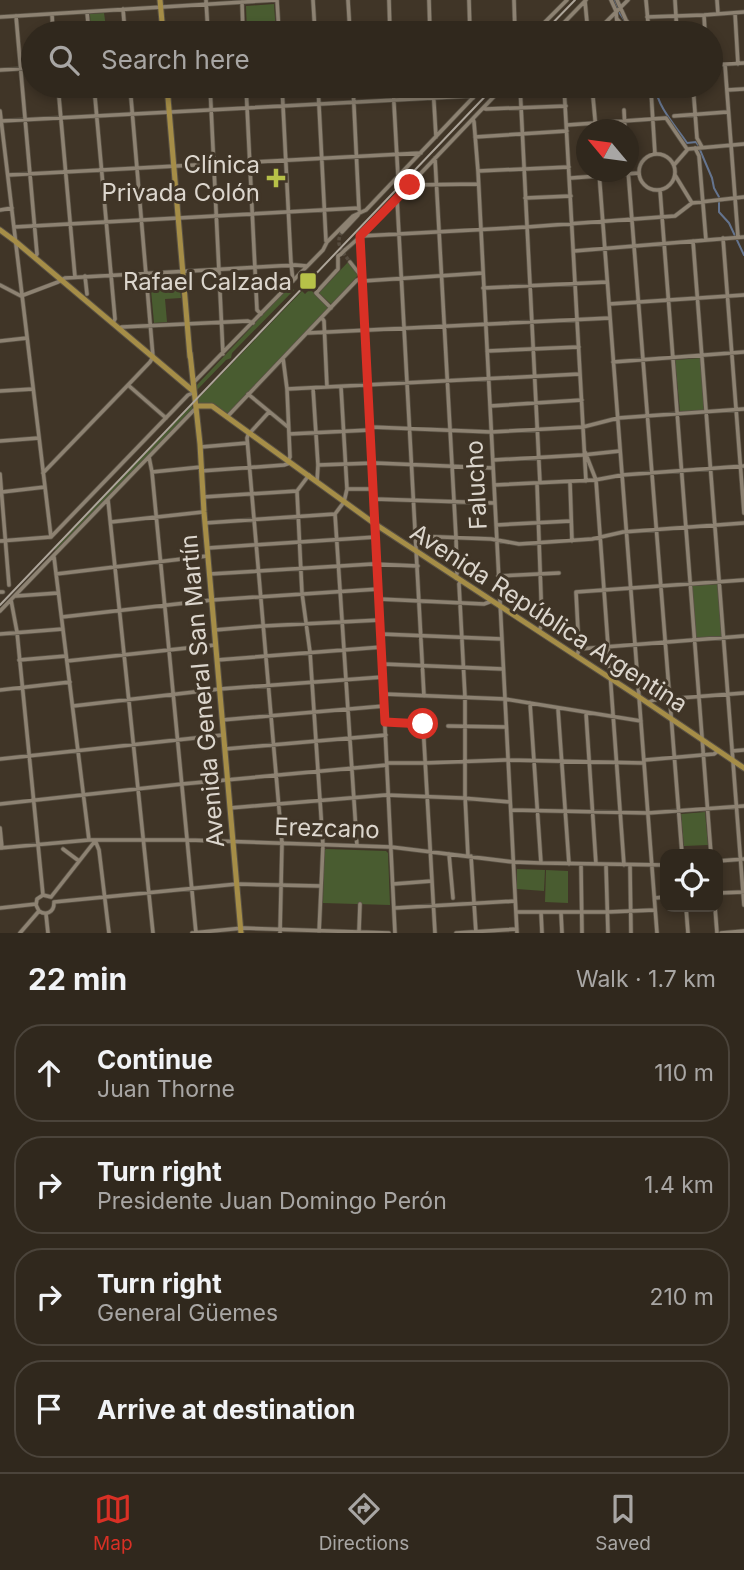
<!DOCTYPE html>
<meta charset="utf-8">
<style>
body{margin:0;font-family:Inter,sans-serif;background:#383026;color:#f1f3f6}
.controls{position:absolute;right:21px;bottom:21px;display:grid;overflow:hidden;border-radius:14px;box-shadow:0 4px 10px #0003}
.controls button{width:63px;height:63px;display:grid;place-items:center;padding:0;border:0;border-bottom:2px solid #4b443b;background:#30281d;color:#f1f3f6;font:35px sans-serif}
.compass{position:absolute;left:576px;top:119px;width:63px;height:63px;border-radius:50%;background:#30281d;box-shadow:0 4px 10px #0003;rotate:299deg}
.stop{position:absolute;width:21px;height:21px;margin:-16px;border:5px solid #d93025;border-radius:50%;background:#fff}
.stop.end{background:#d93025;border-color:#fff;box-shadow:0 2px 7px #0008}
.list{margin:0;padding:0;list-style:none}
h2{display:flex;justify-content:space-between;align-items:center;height:91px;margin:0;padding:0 28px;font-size:30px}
h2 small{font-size:23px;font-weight:400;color:#a8a6a4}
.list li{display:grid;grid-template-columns:46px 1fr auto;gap:21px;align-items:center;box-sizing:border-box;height:98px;margin:0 14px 14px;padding:0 14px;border:2px solid #4b443b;border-radius:28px}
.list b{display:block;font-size:26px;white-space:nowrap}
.list p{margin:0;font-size:23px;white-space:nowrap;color:#a8a6a4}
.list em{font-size:23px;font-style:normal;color:#a8a6a4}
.icon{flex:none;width:38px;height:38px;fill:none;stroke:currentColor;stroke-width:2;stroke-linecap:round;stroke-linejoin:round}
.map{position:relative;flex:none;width:744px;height:933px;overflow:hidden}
.search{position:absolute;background:#30281d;box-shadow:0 4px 10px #0003;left:21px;right:21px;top:21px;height:77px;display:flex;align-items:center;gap:18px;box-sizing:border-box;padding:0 24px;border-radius:38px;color:#a8a6a4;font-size:26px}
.sheet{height:539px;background:#30281d}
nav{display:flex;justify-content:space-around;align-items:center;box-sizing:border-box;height:98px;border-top:2px solid #4b443b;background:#30281d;font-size:19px;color:#a8a6a4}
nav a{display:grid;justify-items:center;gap:4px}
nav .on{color:#d93025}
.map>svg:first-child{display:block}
</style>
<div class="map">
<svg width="744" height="933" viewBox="0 0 744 933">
<rect width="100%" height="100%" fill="#403527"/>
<path fill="#495c30" d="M274,4L276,33H247L246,6Z
M104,13L106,27L121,26V33H91L90,14Z
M348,262L359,274L332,305L319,293Z
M290,286L294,290L232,353L231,358L226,360L196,391V386Z
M180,287L181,298L165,299L167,322L154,323L151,290Z
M310,289L329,308L228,414L197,403L198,399L302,291L305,294Z
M701,358L704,410L680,412L675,360Z
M192,405V410L56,553L55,549Z
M718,584L722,637L695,639L692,586Z
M705,812L708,845L684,846L681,814Z
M326,849L386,851L388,853L390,905L323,903L324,851Z
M517,869L545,870L544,891L517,889Z
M546,870L568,871V903L545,902Z"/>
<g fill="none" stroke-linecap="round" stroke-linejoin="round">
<path stroke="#64748f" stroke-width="2" d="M614,0L617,8
M619,12L625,21
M655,86C658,108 675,125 687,143L696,142L698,145
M700,150L712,178L714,188L719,197
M719,202V212L729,223L744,255"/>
<path stroke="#574d40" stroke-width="3.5" stroke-dasharray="3.5 2" stroke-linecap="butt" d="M342,232C334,244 343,252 350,262"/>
<g stroke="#595144" stroke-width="5">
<path id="minor" d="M206,0L208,33
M277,0L279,33
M313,0L315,33
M348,0L350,33
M389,0L390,33
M429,0L430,33
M469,0L470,33
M514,0L515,33
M611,0L616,11
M617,0L626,20L636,33
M646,0L649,33
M675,0L677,33
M717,0L718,14
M585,1L588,33
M242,2L243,33
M123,9L125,33
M87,12L89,33
M616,12L618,33
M735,13L738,64
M52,14L53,33
M704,15L705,33
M16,16L37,254L35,257
M0,17L276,0
M647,17L704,15L744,12
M617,19L629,33
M534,33L567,0
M554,33L586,0
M595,33L628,0
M711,65L744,63
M725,65L738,237
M0,70L33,68
M58,86L75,277
M94,86L115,319L113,323
M210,86L223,354
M246,86L257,310L261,314
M282,86L291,263L293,281
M318,86L326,241
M353,86L359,210
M393,86L398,176
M433,86L436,137
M473,86L475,95
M520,86L540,483
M564,86L586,481
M592,86L596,130
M693,86L697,138L702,147
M727,90L744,89
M651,91L655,154
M483,108L486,109L566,106
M624,110L625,130
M0,111L51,537
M674,116L727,112
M473,119L474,122L478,171L517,933
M1,121L470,96L473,98
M567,125L666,118L687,149
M475,137L567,131
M695,148L699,156L706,240
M639 172a18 18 0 1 1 36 0a18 18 0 1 1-36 0Z
M435,158L456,537L457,573L456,578
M674,165L688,149L744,144
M628,170L682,854
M478,171L569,167
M599,172L657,933
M8,175L421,153
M675,175L692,203
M571,178L639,173
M410,185L478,184
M660,190L711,854
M397,198L424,696
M525,198L571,196
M0,210L12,208
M14,227L359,208
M342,232L358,215
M361,236L395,933
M361,236L527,227L675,216L692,203L744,197
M723,238L744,513
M693,241L744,905
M345,250L361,236L504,86
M574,251L744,237
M350,262L361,276
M85,276L87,294
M363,281L483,273
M0,285L21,296
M483,288L607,282
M21,296L58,282L65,278L295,265L307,266
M609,304L744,295
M331,308L316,293L338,269V256L341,254
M322,318L324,321L327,387
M119,328L122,327L248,321L253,323
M308,333L610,318
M0,341L27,338
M487,351L579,347
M283,358L287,389L290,457L288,461
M613,362L744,352
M194,382L323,250L327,242L353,216L366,210L484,86
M128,385L166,418
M341,387L347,489L344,502L335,514L357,846
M313,388L318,465L317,482
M287,389L580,374
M0,391L33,389
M248,394L288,427
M490,406L582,400
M269,412L248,435L247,438L282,843L280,933
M227,417L357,280L362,278
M371,427L491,432L583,427L618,418L744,409
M289,434L370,430
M0,441L39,438
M201,447L247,443
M585,452L596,480L624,865
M149,457L152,472L196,933
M493,460L582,455L620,451
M318,465L375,463L493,468
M201,471L284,465L290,463
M152,472L201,467
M43,473L128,385L150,362L153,357L130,86
M0,474L9,585
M570,482L572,541
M537,483L542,624L539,631
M494,485L595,480L622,475L744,466
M348,489H374
M297,491L302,593L310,652L323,845L319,933
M2,492L45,487
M203,497L297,491L309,475
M374,499L494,503
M108,500L153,933
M111,522L203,512
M205,523L335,514
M496,525L571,521
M416,536L491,539L519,544L592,539L623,532L744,523
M51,537L188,395L193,393
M0,541L51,537
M208,548L376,537
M54,557L89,840
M56,574L207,556
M210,574L373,564L418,566
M498,576L559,573
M461,581L459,584L465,697V795L468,856
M0,592H3
M16,596L58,593
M379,599L484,604L492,601
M11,600L17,632L43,895
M0,611L194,410
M62,617L212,600L379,589
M215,630L263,626L380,620
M0,634L63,629
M381,634L502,639
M579,649L744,636
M577,656L579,649L576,592L744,580
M19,660L66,656
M217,660L382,647
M67,661L215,645
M383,664L503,669
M0,690L70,682
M384,694L505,699L641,721
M649,702L654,700L744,693
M530,703L541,863
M73,706L220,689L383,677
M558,709L569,864
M586,713L596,864
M222,720L384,706
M385,722L428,725
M423,724L435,933
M448,726L506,727
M225,749L386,735
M732,751L744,750
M0,759L223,735
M645,760L714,754L718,751
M387,763H424L505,760L644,763
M0,804L182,784L387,765
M230,808L386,795L462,798L510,802
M511,810L648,813L744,806
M0,828L2,848
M95,840L99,850L109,933
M0,848L89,840H188L391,847L513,862L541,863L665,865
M63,849L79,861
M449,854L453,898
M471,856L476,933
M718,861L744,859
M581,864L582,933
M606,865L608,933
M630,865L631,933
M393,884L432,881
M718,893L744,892
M51,897L95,841
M655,898L665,897
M54,902L237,884L321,886
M686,907L688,933
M715,907L717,933
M0,908L36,904
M395,908L515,901
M39,911C46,916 54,912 54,903
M39,911L36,905L37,899L43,895L51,897
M516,912H607L655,910
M541,912L542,933
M561,913L562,933
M46,914L48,933
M359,931L360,904
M20,933L39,911
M192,933L243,928L389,933
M456,933L517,929
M721,933L744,931"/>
</g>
<g stroke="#595144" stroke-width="7">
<path id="major" d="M160,0L163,33
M167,86L190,357
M0,230L15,241L192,390
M190,353L200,444L204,512L241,933
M196,406H212L375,524L639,697L744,768"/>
</g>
<use href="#minor" stroke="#8d8272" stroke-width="3.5"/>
<use href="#major" stroke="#a58d47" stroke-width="5"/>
<path stroke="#ada59a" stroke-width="2" d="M543,33L575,0
M0,605L495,86"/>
<g stroke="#595144" stroke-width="5" stroke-linecap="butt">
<path id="minor-bridge" d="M341,254L345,250"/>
</g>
<use href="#minor-bridge" stroke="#8d8272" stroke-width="3.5"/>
</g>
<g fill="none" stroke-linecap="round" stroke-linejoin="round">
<path stroke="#d93025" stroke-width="9" d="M410,185L360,236L385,722L423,724"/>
</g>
<g fill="#b7c148" stroke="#403527" stroke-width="2.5">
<path d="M272.5 167.5h7v7h7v7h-7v7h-7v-7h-7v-7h7z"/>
<rect x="299" y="272" width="18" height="18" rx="3.5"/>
</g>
<g text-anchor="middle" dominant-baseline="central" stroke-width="6" stroke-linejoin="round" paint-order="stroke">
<g font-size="24" fill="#dcd6cd" stroke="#403527" text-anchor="end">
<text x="260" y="164">Clínica<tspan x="260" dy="28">Privada Colón</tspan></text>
<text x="292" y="281">Rafael Calzada</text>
</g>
<g font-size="24" fill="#dcd6cd" stroke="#403527">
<text transform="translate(476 485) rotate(-93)">Falucho</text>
<text transform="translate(549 618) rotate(33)">Avenida República Argentina</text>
<text transform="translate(202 691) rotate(-95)">Avenida General San Martín</text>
<text transform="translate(327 828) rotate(2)">Erezcano</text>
</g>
</g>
</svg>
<div class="controls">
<button><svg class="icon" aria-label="locate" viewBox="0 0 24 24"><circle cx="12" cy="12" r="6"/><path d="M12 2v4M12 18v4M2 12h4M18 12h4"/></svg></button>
</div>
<svg class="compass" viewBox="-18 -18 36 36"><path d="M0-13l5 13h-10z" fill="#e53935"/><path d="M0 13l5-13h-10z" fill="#a8a6a4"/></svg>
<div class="stop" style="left:423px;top:724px"></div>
<div class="stop end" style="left:410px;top:185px"></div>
<div class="search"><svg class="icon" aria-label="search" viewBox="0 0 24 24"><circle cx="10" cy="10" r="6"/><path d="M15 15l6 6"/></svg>Search here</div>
</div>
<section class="sheet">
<h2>22 min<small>Walk · 1.7 km</small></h2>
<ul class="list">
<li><svg class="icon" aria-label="ahead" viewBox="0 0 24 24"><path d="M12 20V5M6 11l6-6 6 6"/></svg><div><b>Continue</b><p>Juan Thorne</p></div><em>110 m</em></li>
<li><svg class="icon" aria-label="right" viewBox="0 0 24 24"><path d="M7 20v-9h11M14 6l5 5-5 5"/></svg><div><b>Turn right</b><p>Presidente Juan Domingo Perón</p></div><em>1.4 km</em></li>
<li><svg class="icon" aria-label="right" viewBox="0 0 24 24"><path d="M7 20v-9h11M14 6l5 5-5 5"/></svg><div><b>Turn right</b><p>General Güemes</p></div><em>210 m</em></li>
<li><svg class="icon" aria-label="arrive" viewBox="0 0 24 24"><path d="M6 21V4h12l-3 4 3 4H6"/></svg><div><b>Arrive at destination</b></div></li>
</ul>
</section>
<nav>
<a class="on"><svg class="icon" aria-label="map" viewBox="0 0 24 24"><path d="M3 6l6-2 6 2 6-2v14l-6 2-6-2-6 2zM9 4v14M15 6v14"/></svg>Map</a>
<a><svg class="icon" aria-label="directions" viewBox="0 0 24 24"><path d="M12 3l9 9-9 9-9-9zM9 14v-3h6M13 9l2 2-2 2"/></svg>Directions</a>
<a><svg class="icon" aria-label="saved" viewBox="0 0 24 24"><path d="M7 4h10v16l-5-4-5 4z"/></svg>Saved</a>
</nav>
